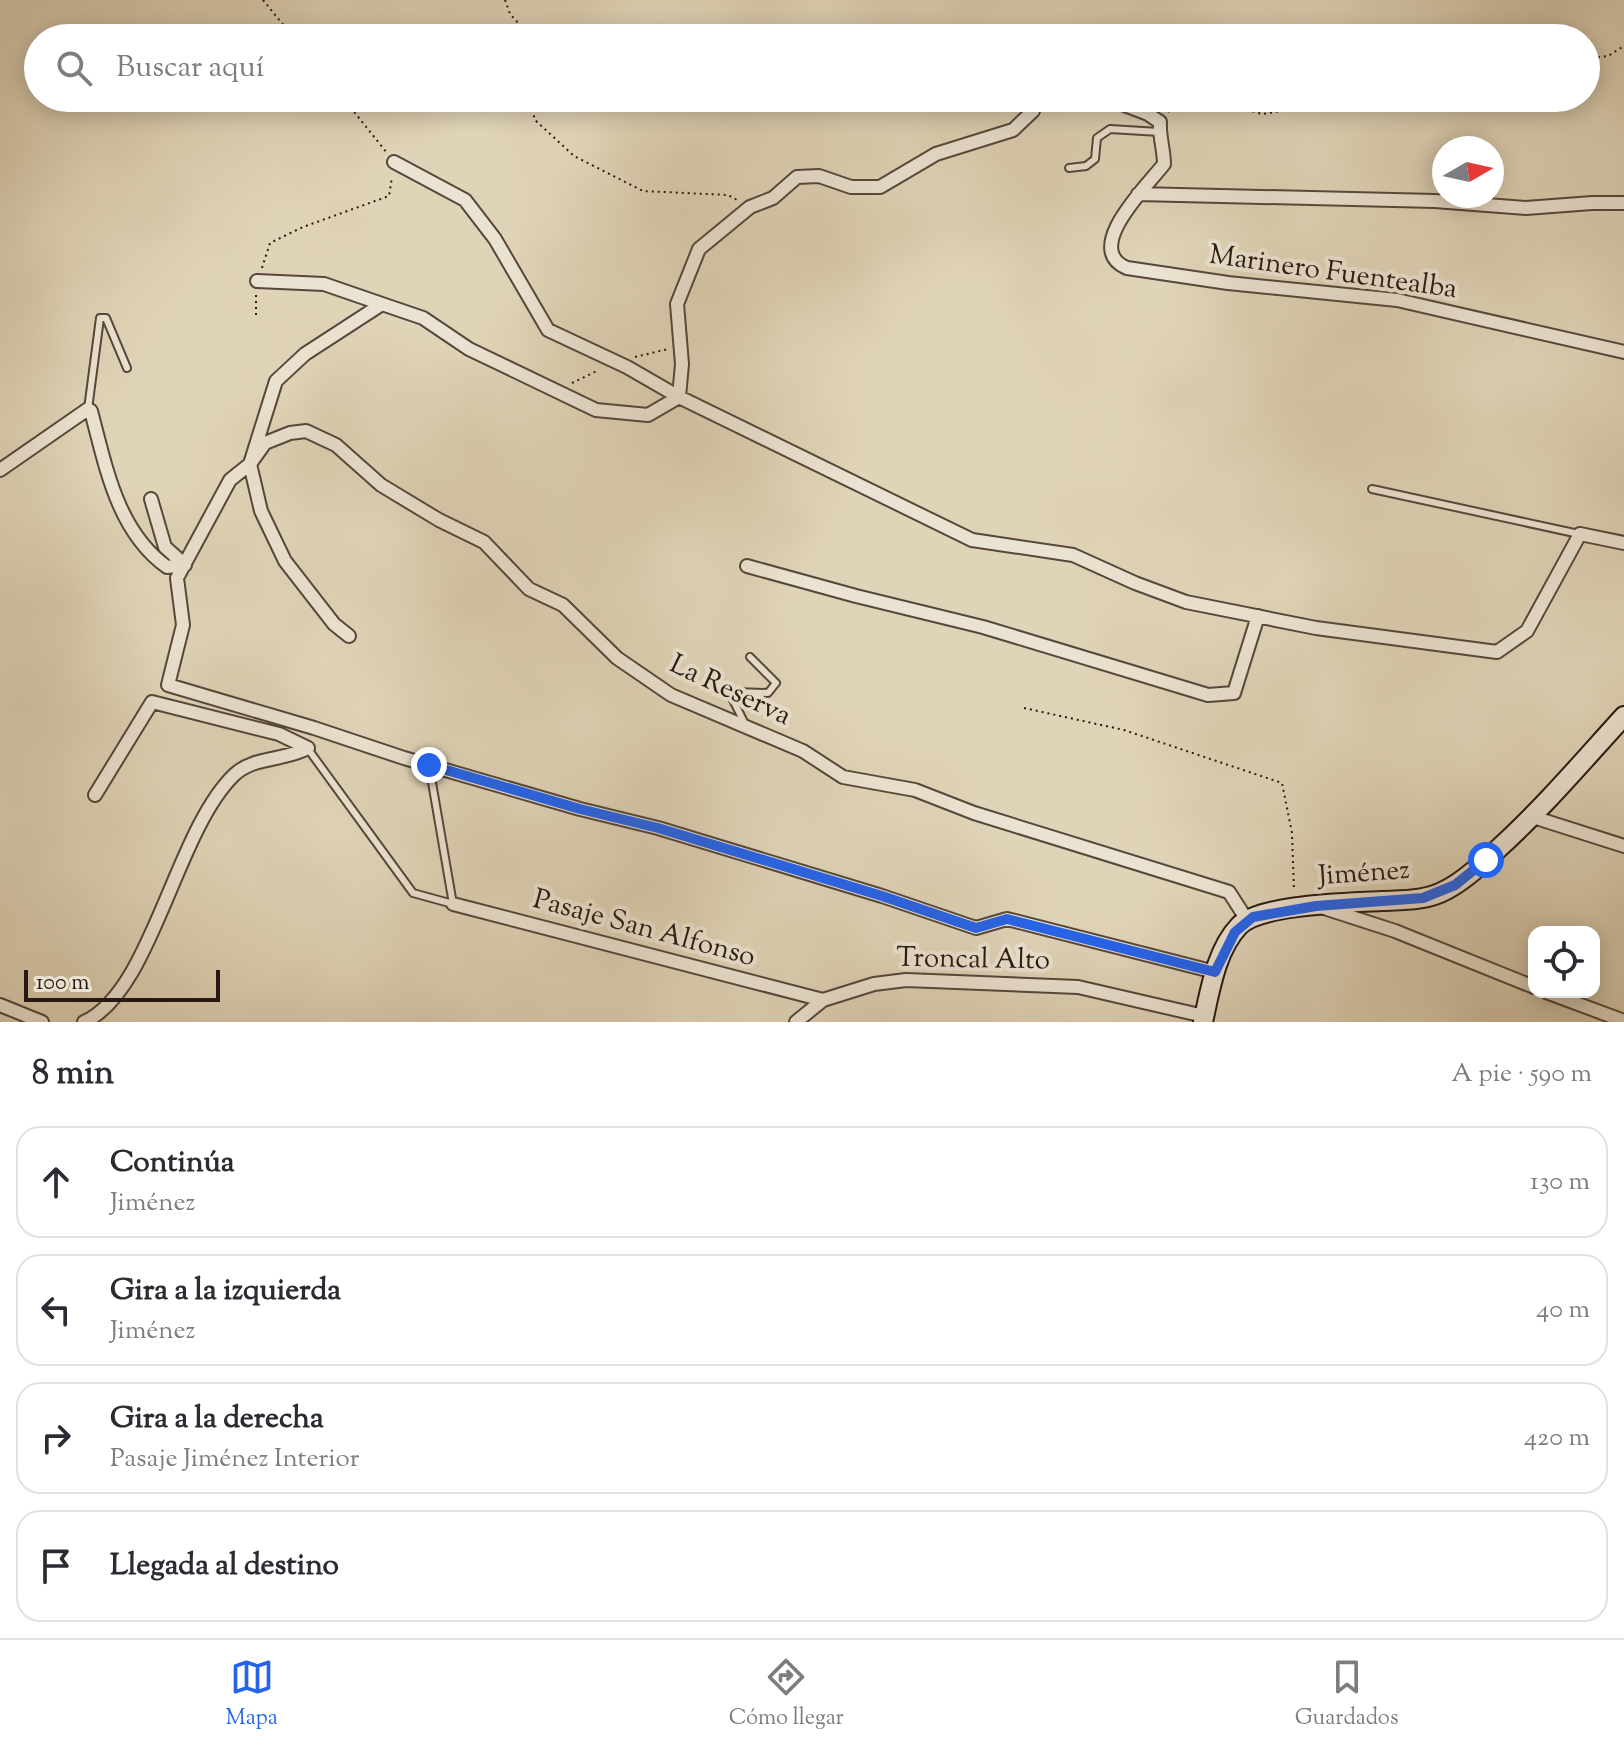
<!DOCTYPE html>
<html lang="es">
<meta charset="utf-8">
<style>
body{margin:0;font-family:"Sorts Mill Goudy",serif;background:#f7f7f7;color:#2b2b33}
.controls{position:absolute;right:24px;bottom:24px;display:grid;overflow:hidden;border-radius:16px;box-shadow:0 4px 20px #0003}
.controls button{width:72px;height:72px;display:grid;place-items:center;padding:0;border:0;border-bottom:2px solid #e1e1e2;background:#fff;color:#2b2b33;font:40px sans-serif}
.compass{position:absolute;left:1432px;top:136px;width:72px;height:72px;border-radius:50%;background:#fff;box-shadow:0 4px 20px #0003;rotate:81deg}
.scale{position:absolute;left:24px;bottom:20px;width:196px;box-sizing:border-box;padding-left:8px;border:4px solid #271811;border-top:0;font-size:22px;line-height:28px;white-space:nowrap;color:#271811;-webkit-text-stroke:6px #ebe3d1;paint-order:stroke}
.stop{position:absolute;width:24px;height:24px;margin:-18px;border:6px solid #2563eb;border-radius:50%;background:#fff}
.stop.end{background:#2563eb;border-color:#fff;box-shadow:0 2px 8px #0008}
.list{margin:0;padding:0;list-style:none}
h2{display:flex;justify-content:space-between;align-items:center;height:104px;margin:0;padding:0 32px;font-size:34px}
h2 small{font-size:26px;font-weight:400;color:#7c7c81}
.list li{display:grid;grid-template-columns:52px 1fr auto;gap:24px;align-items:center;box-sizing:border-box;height:112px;margin:0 16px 16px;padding:0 16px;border:2px solid #e1e1e2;border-radius:24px}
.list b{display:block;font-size:30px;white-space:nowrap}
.list p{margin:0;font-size:26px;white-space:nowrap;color:#7c7c81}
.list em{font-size:26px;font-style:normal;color:#7c7c81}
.icon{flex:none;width:44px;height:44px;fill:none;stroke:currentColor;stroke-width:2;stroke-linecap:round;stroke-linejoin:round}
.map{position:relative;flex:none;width:1624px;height:1022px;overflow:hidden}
.search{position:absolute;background:#fff;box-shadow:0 4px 20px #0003;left:24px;right:24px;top:24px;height:88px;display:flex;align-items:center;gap:20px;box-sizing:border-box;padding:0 28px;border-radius:44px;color:#7c7c81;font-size:30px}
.sheet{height:616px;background:#fff}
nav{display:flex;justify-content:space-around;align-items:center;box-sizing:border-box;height:112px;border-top:2px solid #e1e1e2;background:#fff;font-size:22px;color:#7c7c81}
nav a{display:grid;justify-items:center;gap:4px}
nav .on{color:#2563eb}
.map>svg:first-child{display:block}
</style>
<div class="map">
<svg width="1624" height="1022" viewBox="0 0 1624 1022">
<rect width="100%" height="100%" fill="#e0d4b8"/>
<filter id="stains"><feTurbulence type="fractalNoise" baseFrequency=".0025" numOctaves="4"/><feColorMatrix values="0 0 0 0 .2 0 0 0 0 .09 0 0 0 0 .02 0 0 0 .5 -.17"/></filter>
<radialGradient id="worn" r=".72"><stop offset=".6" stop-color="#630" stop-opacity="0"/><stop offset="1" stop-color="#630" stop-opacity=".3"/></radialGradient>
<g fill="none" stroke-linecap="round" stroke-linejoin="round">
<g stroke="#55473b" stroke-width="10">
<path id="lane" d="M1069,168L1086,166L1095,159L1097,138L1110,129L1159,132
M88,409L100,318H106L127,368
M1372,489L1579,534
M745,724L731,696L735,692L768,693L776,683L750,657
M308,749L413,893L453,904L429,765"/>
</g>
<g stroke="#55473b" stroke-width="16">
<path id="street" d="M1106,98L1148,114L1160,122C1159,136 1164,150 1164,164C1148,185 1081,249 1127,268L1228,283L1397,300L1624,352
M394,162L465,200L495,239L548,330L627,367L679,397L972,540L1073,555L1135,583L1186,602L1316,628L1497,652L1527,631L1580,534L1624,543
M1138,194L1435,201L1526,208L1592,203H1624
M257,281L324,284L382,304
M0,470L88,409L91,411C106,467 117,531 167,567L185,565
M151,499L165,547L185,565
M747,566L856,596L983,627L1208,695L1234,693L1258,616
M349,636L334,624L285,561L261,511L250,464L276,381L305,354L382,304L423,318L469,349L596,410L648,415L679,397L682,364L677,304L699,249L750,207L773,198L797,177L819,176L851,187H880L936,154L1013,130L1033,111L1037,98
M1533,817L1624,846
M453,904L823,1000
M1324,908L1395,931L1534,987
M1215,972L1007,919L976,928L882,896L658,828L580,809L404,758L314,728L168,685L183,625L177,578L230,480L250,464L265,443L290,433L306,431L336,445L381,485L439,520L484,542L529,589L563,605L617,658L671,695L803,751L843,777L915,790L974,813L1229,892L1247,920
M1546,992L1624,1021
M0,1005L42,1022
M84,1022C152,992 175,832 234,775C254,756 284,761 308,748L279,734L152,702L95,795
M796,1022L823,1000L874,984L906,980L1078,987L1204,1016"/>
</g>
<g stroke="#271811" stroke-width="22">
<path id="secondary" d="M1203,1022C1210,991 1216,950 1239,926C1260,904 1350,903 1381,901C1404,900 1426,901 1446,890C1465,880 1483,863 1499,848C1544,807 1583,761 1624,716"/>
</g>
<path stroke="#271811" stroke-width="2" stroke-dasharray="2 4" stroke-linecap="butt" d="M263,0L294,38
M505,0L510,14L532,38
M1586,59L1608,56L1624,46
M343,98L387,153
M529,98L535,120L574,156L643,191L728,195L739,201
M1168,112L1187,99L1211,100L1262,114L1365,98
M262,268L270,243L303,227L389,196L392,177
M256,315V293
M635,357L668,349
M572,383L599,370
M1024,708L1124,730L1282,783L1292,833L1294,891"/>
<use href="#lane" stroke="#ebe3d1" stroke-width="6"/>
<use href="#street" stroke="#ebe3d1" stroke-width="12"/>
<use href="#secondary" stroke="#ebe3d1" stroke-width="18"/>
</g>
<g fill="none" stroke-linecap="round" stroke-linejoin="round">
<path stroke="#2563eb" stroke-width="10" d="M429,765L580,809L658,828L882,896L976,928L1007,919L1215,972L1235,932L1253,917L1316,906L1423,898L1455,885L1486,860"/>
</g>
<g text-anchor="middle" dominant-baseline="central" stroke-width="8" stroke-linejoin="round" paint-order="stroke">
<g font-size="28" fill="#271811" stroke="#ebe3d1">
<text transform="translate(1333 273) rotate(8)">Marinero Fuentealba</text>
<text transform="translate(730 691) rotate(25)">La Reserva</text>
<text transform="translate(1364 874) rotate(-4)">Jiménez</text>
<text transform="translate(644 929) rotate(15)">Pasaje San Alfonso</text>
<text transform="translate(973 960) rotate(1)">Troncal Alto</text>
</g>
</g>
<rect width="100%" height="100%" filter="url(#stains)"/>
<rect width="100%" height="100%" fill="url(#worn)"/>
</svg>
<div class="controls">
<button><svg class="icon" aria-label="locate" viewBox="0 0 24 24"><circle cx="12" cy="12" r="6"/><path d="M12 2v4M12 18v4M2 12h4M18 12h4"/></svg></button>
</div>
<svg class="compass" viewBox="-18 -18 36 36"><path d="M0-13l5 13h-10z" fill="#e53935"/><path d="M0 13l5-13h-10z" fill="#7c7c81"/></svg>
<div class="scale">100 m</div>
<div class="stop" style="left:1486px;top:860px"></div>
<div class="stop end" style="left:429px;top:765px"></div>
<div class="search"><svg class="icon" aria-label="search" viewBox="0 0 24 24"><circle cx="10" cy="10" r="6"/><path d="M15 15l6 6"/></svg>Buscar aquí</div>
</div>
<section class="sheet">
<h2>8 min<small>A pie · 590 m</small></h2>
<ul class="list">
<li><svg class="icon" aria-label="ahead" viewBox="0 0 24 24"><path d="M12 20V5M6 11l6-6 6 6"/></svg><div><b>Continúa</b><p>Jiménez</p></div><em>130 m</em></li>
<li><svg class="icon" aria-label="left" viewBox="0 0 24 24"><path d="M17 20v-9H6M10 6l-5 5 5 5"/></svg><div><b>Gira a la izquierda</b><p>Jiménez</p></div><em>40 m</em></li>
<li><svg class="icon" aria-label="right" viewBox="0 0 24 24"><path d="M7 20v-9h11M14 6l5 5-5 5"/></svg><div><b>Gira a la derecha</b><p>Pasaje Jiménez Interior</p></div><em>420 m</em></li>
<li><svg class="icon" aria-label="arrive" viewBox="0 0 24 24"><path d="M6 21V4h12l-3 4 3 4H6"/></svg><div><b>Llegada al destino</b></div></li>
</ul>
</section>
<nav>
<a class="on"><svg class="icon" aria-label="map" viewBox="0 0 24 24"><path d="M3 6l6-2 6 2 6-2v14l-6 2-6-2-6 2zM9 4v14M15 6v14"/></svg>Mapa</a>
<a><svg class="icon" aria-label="directions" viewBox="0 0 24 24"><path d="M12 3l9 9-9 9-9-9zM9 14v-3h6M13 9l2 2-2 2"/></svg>Cómo llegar</a>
<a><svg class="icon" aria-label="saved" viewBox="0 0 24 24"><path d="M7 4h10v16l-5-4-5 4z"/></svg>Guardados</a>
</nav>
